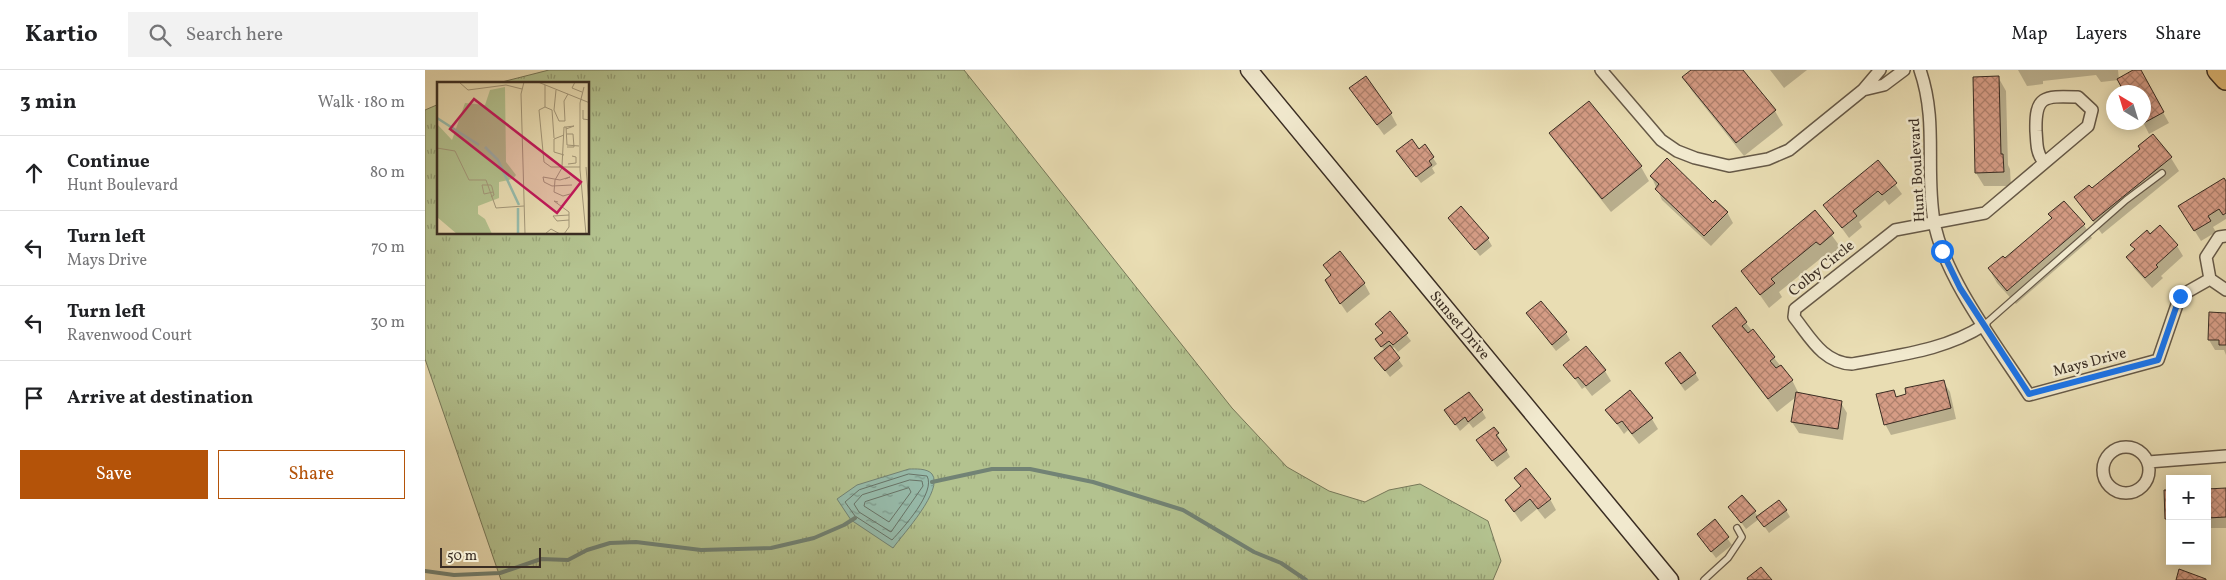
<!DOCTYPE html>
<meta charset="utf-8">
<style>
body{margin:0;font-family:Vollkorn,serif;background:#f2f2f2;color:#202124}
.controls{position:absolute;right:15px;bottom:15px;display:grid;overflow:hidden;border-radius:0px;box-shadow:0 2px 12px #0003}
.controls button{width:45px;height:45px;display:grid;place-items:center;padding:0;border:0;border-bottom:1px solid #e0e0e0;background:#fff;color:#202124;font:25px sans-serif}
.compass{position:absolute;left:1681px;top:15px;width:45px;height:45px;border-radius:50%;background:#fff;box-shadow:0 2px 12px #0003;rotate:322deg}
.scale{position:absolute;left:15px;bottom:12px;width:101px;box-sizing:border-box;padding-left:5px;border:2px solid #3a2d23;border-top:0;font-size:14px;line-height:18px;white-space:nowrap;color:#3a2d23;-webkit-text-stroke:4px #f1e9ce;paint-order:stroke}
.stop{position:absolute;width:15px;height:15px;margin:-11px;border:4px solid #1a73e8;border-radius:50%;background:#fff}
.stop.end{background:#1a73e8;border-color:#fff;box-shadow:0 1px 5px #0008}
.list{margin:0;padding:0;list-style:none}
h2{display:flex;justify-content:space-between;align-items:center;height:65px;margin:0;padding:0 20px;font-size:21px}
h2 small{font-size:16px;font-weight:400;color:#757577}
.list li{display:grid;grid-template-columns:32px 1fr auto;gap:15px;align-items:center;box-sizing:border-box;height:75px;padding:0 20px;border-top:1px solid #e0e0e0}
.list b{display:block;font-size:19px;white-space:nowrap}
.list p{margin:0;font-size:16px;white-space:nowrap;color:#757577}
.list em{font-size:16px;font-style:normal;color:#757577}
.actions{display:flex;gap:10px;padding:15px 20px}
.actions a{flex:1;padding:11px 0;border:1px solid #b45309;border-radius:0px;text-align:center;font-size:18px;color:#b45309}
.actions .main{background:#b45309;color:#fff}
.icon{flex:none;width:28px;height:28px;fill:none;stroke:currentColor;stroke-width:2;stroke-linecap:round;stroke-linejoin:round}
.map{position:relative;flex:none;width:1801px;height:510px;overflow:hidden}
header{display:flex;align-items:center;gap:30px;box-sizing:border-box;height:70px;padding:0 25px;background:#fff;border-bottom:1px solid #e0e0e0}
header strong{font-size:24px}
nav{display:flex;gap:28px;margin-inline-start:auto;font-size:18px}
.search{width:350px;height:45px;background:#f2f2f2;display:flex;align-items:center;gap:12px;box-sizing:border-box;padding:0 18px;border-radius:0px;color:#757577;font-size:19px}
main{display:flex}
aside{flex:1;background:#fff}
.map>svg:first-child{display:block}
</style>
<header>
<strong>Kartio</strong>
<div class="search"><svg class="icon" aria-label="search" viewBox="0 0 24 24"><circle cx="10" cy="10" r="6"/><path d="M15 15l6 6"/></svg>Search here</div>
<nav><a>Map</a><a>Layers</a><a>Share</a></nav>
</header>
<main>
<aside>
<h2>3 min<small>Walk · 180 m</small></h2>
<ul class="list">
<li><svg class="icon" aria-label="ahead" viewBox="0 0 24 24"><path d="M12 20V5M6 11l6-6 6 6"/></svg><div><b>Continue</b><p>Hunt Boulevard</p></div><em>80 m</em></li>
<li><svg class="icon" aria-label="left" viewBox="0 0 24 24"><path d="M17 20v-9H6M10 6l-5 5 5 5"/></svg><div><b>Turn left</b><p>Mays Drive</p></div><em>70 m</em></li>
<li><svg class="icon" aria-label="left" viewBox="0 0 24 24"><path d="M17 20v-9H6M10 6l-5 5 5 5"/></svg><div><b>Turn left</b><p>Ravenwood Court</p></div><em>30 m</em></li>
<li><svg class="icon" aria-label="arrive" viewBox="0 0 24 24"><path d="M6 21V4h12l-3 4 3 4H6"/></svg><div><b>Arrive at destination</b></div></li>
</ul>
<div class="actions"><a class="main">Save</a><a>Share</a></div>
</aside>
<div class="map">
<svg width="1801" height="510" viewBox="0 0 1801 510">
<defs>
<pattern id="grass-tufts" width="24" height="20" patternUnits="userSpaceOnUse" patternTransform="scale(1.25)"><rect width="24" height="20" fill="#b3c28f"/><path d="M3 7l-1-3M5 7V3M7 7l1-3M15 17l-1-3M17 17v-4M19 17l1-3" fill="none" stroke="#939e74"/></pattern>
<pattern id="water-ripples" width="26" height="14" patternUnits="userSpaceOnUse" patternTransform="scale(1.25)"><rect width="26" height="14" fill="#97bcac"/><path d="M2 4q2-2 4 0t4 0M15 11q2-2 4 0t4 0" fill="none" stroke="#7c998c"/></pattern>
<pattern id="building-cross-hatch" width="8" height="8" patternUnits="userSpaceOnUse" patternTransform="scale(1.25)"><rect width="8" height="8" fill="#d59c85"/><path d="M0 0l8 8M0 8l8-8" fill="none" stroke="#ae806c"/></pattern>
</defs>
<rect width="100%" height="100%" fill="#e9ddb3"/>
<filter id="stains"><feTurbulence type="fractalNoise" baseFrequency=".004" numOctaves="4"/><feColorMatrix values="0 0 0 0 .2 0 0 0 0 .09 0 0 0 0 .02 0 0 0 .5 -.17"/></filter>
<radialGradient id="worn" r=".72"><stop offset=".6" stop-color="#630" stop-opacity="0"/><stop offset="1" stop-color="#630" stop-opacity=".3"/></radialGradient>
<path fill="url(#grass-tufts)" stroke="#767859" d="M124,0H539L807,338L862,397L904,421L940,432L964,420L995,414L1063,451L1076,491L1068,510H76L0,289V40L14,34V164H164V14H69Z"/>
<path fill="url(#water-ripples)" stroke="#728375" d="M484,399C490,399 502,398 507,404C519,420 478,464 468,478L426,450L412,429L432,415Z"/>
<path fill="#0003" d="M1268,0H1316L1350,41L1358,55L1319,86L1267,21L1259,8Z
M1345,0H1382L1359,18Z
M1593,0H1693L1694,10L1714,0L1744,53L1724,64L1718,52V22H1701L1694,10L1676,12L1671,5L1618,11V14L1602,16Z
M1573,7L1581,21L1583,95L1585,99L1586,116H1559L1551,103Z
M926,19L966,44L972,55L959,65Z
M1164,32L1216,97L1224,111L1186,142L1134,77L1126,63Z
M1000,76L1012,94L1007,98L1010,103L996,113L972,81L994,80Z
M1746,88L1754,101L1677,164L1651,128Z
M1453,91L1477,124L1464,135L1460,130L1434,152L1437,157L1424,168L1400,135Z
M1226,106L1288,134L1302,142L1308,153L1286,176L1237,130Z
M1801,114V149L1788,157L1791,162L1776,171L1761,147Z
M1390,142L1416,178L1403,188L1400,185L1354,222L1357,227L1344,238L1318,201Z
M1025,148L1063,169L1067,176L1055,186Z
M1659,155L1667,168L1591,234L1572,213L1564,199Z
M1725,165L1752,176L1758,186L1736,206L1738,208L1727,218L1709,198L1703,187L1710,180L1707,175Z
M900,195L939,213L945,224L922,243L907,221L906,206Z
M965,243L986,271L973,282L969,277L966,279L978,296L965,307L951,289L960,281L956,276L958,264L952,254Z
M1801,244V285L1799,280H1790L1784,270Z
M1107,250L1141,263L1145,270L1131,281Z
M1321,253L1367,310L1374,324L1416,333L1422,343L1418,370L1374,363L1367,352L1371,327L1352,342L1297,270L1289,256Z
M1241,294L1270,303L1274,310L1260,321Z
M1140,295L1180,301L1186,311L1167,326L1160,317L1157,319Z
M1518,311L1525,322L1531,349L1466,365L1460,354L1469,321L1472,328Z
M1182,340L1227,349L1233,359L1214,374L1203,360L1199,364Z
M1021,341H1057L1061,348L1048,358L1044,353L1035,361Z
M1069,358L1085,387L1072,397L1053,370Z
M1091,408L1125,429L1131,440L1120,449L1112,439L1096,452L1081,430L1096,418Z
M1782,420H1801V458H1782Z
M1305,437L1330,442L1333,447L1361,440L1365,447L1344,463L1334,449L1321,459Z
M1290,451L1307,475L1291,488L1278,471Z"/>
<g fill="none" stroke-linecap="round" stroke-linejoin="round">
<path stroke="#687468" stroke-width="1" d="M484,404L502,406C511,422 478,458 467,470L430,446L420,432L434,420Z
M485,410L497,411L498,416L466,462L434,442L429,434L437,425Z
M484,418L486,422L464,452L439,436L440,432Z"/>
<path stroke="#728375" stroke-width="4" d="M507,412L567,399H605L668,412L758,440L829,482L856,493L881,510
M0,501L29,505L75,503L116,489L143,490L162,480L185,473L211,472L276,480L346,478L389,468L419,455L430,448"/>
</g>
<path fill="url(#building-cross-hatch)" stroke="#3a2d23" d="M1266,0H1318L1351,40L1311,73L1257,7Z
M1708,0H1716L1739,42L1717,54L1718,22H1699L1692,9Z
M941,6L967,43L952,55L924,18Z
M1574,6L1576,84H1578L1579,102L1550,103L1548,7Z
M1164,31L1217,96L1177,129L1124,63Z
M1728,64L1747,87L1668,151L1649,127L1664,115L1667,118L1715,79L1713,76Z
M987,69L994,79L1000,74L1009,87L1004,91L1007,95L991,107L971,81Z
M1242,88L1288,133L1290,130L1303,142L1279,166L1230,119L1234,114L1225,106Z
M1453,90L1472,113L1457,125L1453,121L1428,141L1432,146L1417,158L1398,135Z
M1799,108L1801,111V143L1798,145L1794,139L1783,146L1786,151L1769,161L1753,136Z
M1639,131L1660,154L1582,221L1563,198L1578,186L1580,188L1627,148L1623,144Z
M1036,136L1064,168L1050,180L1023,148Z
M1390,140L1409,163L1395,175L1391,172L1346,209L1350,213L1335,225L1316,201Z
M1735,155L1753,175L1731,195L1733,197L1720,208L1701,187L1710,179L1705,175L1722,160L1725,164Z
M915,181L940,213L915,234L900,210L906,205L898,195Z
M1116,231L1142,262L1127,275L1101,243Z
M1311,237L1322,252L1317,256L1323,263L1328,259L1350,287L1345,291L1351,298L1356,295L1368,310L1343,329L1287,256Z
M965,241L983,263L968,275L964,271L956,277L950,269L958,263L950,254Z
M1784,242L1801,243V275H1794V270H1783Z
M965,275L975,288L960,301L949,288Z
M1161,276L1181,300L1161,316L1153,307L1150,309L1138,295Z
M1255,282L1271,303L1256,314L1240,293Z
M1519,310L1526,338L1459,355L1451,324L1469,320L1471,327L1481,324L1480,318Z
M1205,320L1228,348L1207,364L1197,351L1192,354L1180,340Z
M1044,322L1058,340L1043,352L1040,347L1030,355L1019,340Z
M1371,322L1417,331L1413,359L1366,352Z
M1069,357L1074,363L1071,365L1082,380L1067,391L1051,370Z
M1101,398L1126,429L1113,439L1105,429L1089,442L1080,430L1096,416L1089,408Z
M1801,418V447L1782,448V419Z
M1739,420H1745V449H1740Z
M1317,425L1331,441L1316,453L1303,437Z
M1354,430L1362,440L1339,457L1331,447Z
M1290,449L1304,467L1286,482L1272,464Z
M1336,497L1347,510H1323L1322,508Z
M1754,499L1781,509V510H1751Z"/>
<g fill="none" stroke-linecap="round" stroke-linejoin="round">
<g stroke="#665947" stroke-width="8">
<path id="lane" d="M1559,255L1701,130L1737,103
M1279,510L1303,488L1317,467L1312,458"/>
</g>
<g stroke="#665947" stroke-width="14">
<path id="street" d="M1176,0L1236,70L1252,81L1270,88L1304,96L1343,89L1364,80L1438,20L1455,0
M1495,0C1513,52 1500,99 1509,151C1518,206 1573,277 1604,325L1733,290L1755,226L1785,209
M1438,20L1459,15L1479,0
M1801,166L1794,167L1781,187L1785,209L1801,220
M1559,255C1519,281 1472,285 1427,294C1398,293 1385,267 1369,247L1370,239L1470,160L1560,143L1663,56L1667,40L1653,27C1619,26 1610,25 1611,61C1612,72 1611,82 1618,91
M1678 400a23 23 0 1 1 46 0a23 23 0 1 1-46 0Z
M1723,392L1801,386"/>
</g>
<g stroke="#3a2d23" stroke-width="19">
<path id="secondary" d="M824,0L1245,510"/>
</g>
<g stroke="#3a2d23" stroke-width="24">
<path id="highway" d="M1793,0L1801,9"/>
</g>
<use href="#lane" stroke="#f1e9ce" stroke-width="5.5"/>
<use href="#street" stroke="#f1e9ce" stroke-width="11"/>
<use href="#secondary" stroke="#f1e9ce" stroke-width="16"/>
<use href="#highway" stroke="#e4be7a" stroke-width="21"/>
</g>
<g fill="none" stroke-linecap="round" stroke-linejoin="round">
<path stroke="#1a73e8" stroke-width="6" d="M1517,181L1535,218L1604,324L1733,290L1755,226"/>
</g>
<g text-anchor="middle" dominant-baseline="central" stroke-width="5" stroke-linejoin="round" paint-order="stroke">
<g font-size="15" fill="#3a2d23" stroke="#f1e9ce">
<text transform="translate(1493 100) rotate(-93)">Hunt Boulevard</text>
<text transform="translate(1397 199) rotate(-39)">Colby Circle</text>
<text transform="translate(1034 256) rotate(50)">Sunset Drive</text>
<text transform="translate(1665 293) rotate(-15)">Mays Drive</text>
</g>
</g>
<g transform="translate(12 12)">
<rect width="152" height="152" fill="#e9ddb3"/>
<path d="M68,5L69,80L79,93L76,97L62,100V116L41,124V132L48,137L55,152H20L0,135V42L15,58L28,21L48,23L53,8Z" fill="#b3c28f"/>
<path fill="none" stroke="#97bcac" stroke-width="2.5" d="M0,36L42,63M48,65L61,78L82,123M81,126V152"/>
<path fill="none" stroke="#a39779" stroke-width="1" d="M22,0L31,8L69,3L85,7M87,0L84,12L88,152M101,0L153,21M138,0L135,6L145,10M108,3V25L102,28L107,80L114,85H143M147,5L143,21V88L149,152M119,8L117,28L122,39H128L127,19L131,12M108,25L115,28L117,56M146,28V37L153,38M129,45L137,44L129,47M130,52H136L137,65H130M0,66L18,69L32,98H49L59,126L87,124M127,73L117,70V57L127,53M131,82L139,81V75L135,74M125,84L127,45H129L130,63L142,64M126,84L118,98L117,110L126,114L133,112M149,85L153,135M128,97L133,95L123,98L106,95L107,100L115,104L135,103M54,115L57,113L55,105L54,103H45L47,112L56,110M121,120L117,119L132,130V145L127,152M132,138L120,139L116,134L132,133M108,152L114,147L123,152"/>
<path fill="#c2185b" fill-opacity="0.15" stroke="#c2185b" stroke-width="2.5" d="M37,17L144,100L120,131L13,47Z"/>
<rect width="152" height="152" fill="none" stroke="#3a2d23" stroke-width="2.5"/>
</g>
<rect width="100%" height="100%" filter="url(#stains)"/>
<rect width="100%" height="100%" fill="url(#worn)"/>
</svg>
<div class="controls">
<button>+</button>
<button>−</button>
</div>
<svg class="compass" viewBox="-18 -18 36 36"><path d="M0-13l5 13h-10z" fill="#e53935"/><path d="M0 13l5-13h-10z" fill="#757577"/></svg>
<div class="scale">50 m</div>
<div class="stop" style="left:1517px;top:181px"></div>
<div class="stop end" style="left:1755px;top:226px"></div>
</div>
</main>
